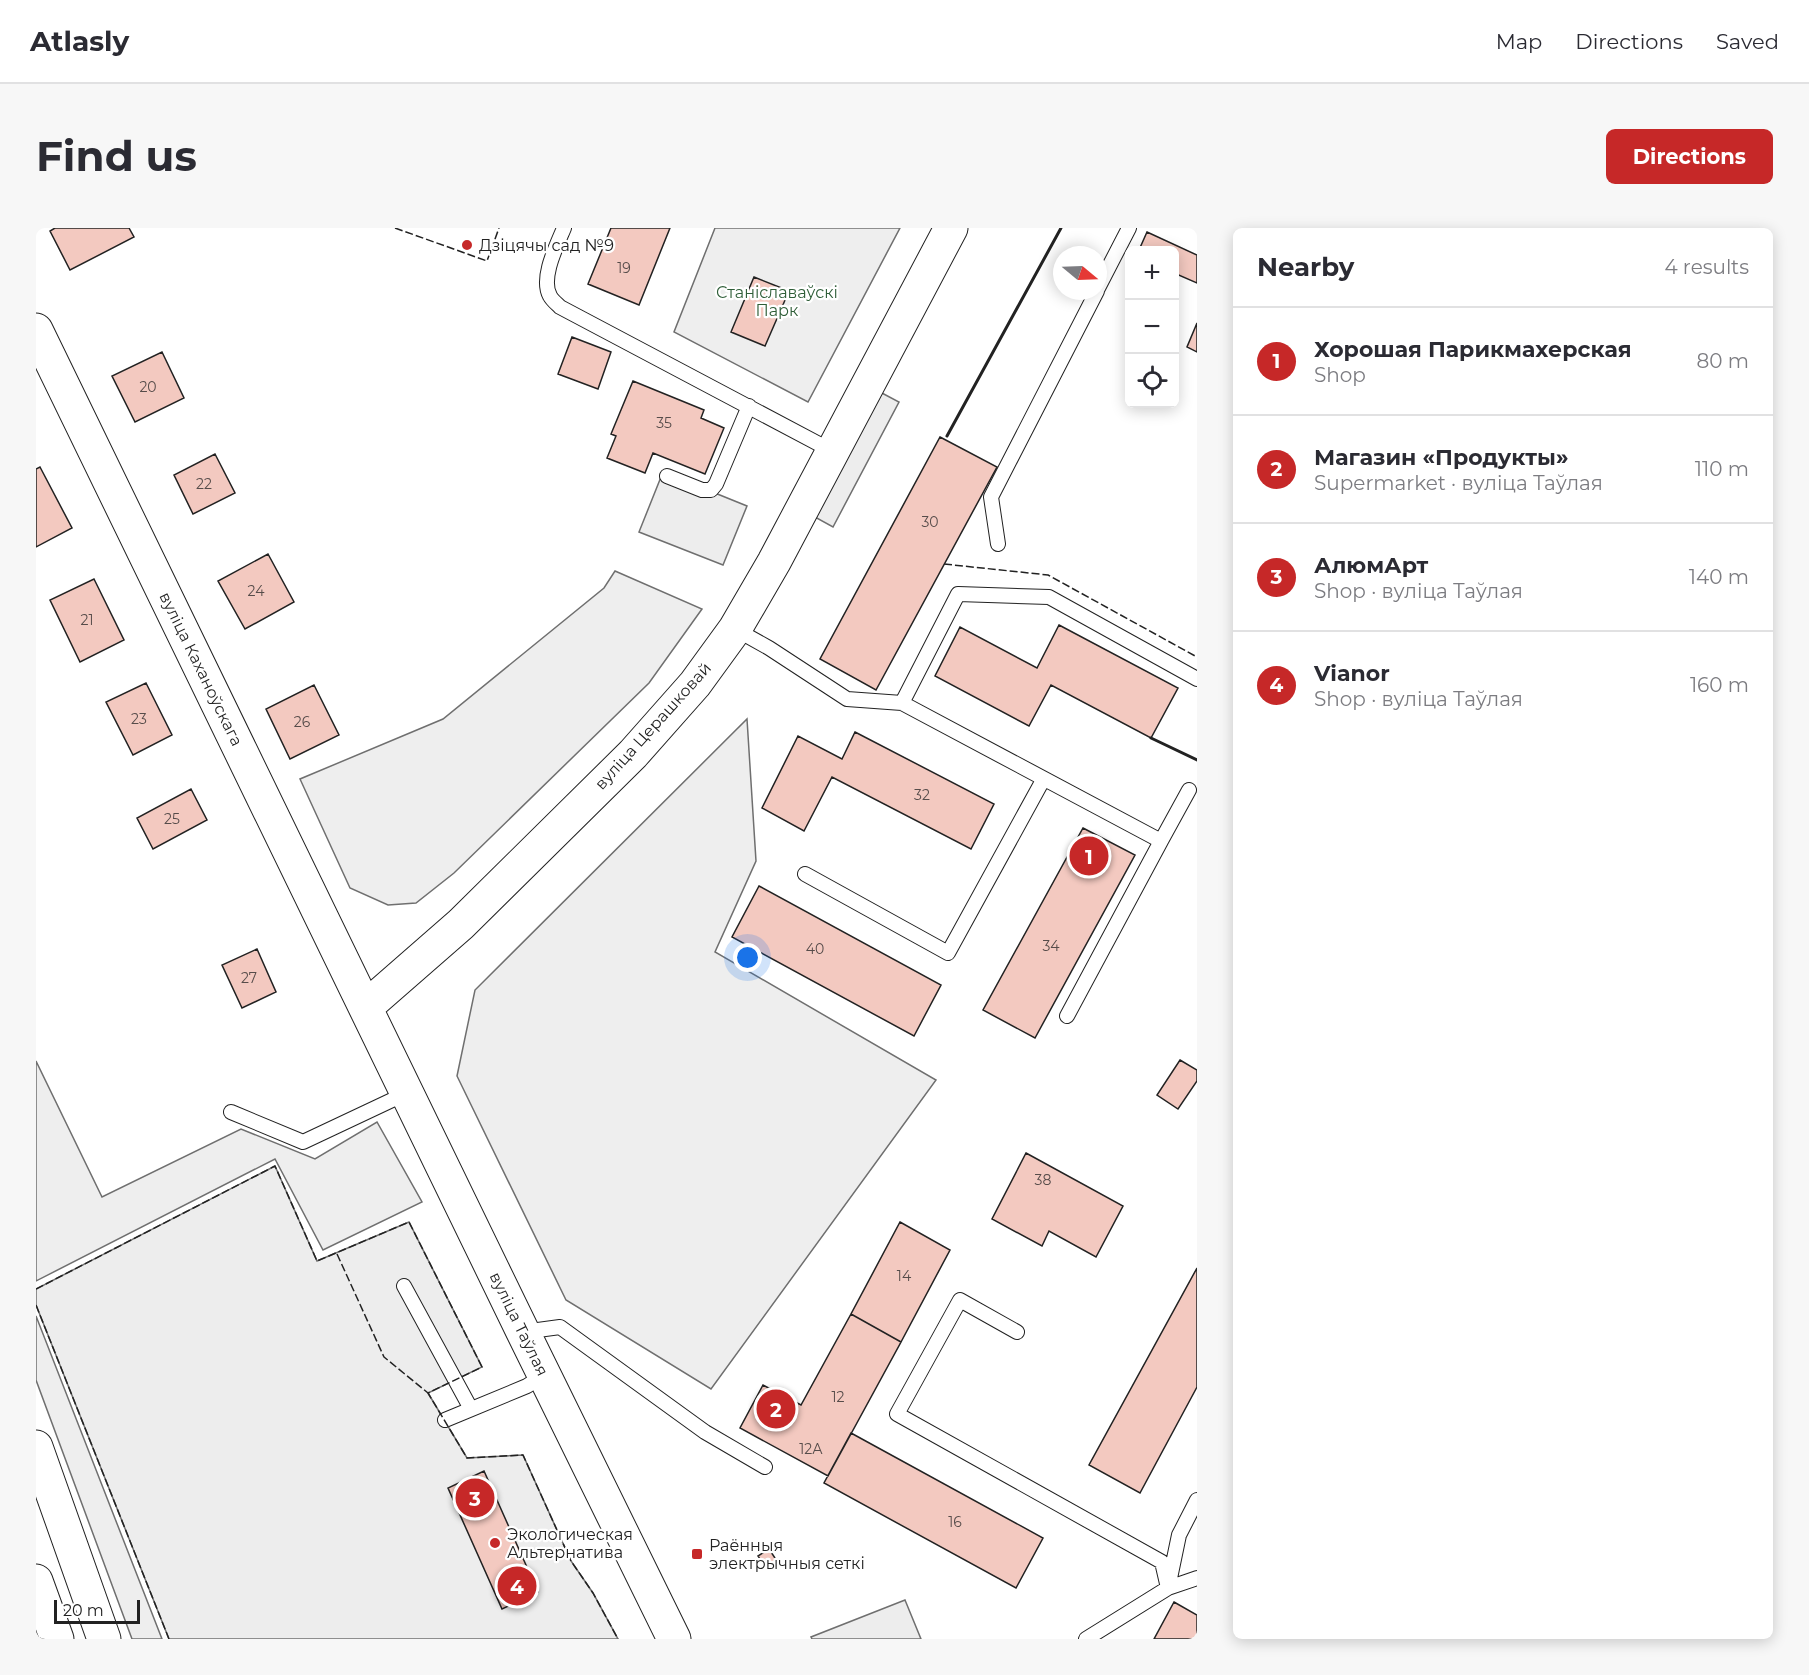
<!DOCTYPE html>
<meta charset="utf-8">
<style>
body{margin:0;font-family:Montserrat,sans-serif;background:#f7f7f7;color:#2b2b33}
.controls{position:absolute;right:18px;top:18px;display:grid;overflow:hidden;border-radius:9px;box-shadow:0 3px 15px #0003}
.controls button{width:54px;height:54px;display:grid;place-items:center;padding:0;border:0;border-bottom:2px solid #e1e1e2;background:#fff;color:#2b2b33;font:30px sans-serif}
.compass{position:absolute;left:1017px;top:18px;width:54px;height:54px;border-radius:50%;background:#fff;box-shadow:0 3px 15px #0003;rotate:109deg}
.scale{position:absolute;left:18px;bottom:15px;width:86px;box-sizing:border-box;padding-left:6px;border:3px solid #222;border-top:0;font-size:16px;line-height:21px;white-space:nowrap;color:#222;-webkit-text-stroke:4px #fff;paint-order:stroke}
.you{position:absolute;left:712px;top:730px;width:21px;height:21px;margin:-15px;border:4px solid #fff;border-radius:50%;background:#1a73e8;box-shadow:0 0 0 9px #1a73e833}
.badge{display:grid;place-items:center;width:39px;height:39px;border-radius:50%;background:#c62828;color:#fff;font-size:20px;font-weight:700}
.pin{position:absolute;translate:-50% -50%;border:3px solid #fff;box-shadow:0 2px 6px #0006}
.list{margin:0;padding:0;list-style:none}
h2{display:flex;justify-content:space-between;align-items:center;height:78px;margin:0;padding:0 24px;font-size:26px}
h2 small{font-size:20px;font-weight:400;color:#7c7c81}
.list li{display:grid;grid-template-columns:39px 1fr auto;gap:18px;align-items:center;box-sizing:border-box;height:108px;padding:0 24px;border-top:2px solid #e1e1e2}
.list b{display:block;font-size:22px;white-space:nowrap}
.list p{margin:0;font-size:20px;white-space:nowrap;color:#7c7c81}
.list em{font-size:20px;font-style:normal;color:#7c7c81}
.icon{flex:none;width:33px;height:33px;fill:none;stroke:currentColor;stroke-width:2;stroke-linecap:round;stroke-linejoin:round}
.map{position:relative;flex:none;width:1161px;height:1411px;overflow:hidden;border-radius:9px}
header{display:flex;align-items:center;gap:36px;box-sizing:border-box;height:84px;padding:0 30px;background:#fff;border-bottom:2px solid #e1e1e2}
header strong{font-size:28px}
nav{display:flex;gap:33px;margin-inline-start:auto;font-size:21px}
.intro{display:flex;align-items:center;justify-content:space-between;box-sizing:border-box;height:144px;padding:0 36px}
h1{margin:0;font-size:42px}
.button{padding:15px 27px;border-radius:9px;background:#c62828;color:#fff;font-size:21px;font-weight:700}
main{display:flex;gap:36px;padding:0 36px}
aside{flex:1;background:#fff;border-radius:9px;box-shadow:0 3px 15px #0003}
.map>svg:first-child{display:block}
</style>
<header>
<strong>Atlasly</strong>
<nav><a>Map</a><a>Directions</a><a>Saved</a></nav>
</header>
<div class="intro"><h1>Find us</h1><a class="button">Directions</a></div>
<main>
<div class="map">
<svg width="1161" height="1411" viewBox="0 0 1161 1411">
<rect width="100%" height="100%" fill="#fff"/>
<path fill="#eee" stroke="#6f6f6f" stroke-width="1.5" d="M679,0H864L772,174L638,104Z
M579,343L666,381L613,455L418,645L380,675L352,677L314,660L264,551L407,491L568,360Z
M711,491L720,633L679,724L900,852L675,1161L530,1072L421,848L439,762Z
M0,833L66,969L205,901L279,931L341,894L386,974L287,1022L239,931L0,1053Z
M0,1088L126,1411H96L0,1152Z"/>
<path fill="#ededed" stroke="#6f6f6f" stroke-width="1.5" d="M844,164L863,174L797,299L777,288Z
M627,244L711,278L687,337L603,304Z
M239,938L281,1033L373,994L446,1139L392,1165L431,1230L487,1227L535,1333L557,1365L582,1411H133L0,1077V1061Z
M869,1372L885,1411H776L775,1409Z"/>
<path fill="#f3c9c0" stroke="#222" stroke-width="1.5" d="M19,0H93L98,9L34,42L14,3Z
M575,0H634L603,77L552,56Z
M1111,4L1161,27V55L1138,45V22H1103Z
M718,49L753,63L729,118L695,104Z
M1161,95V124L1151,119Z
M536,109L575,124L562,161L522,146Z
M126,124L148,170L99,194L76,148Z
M597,153L668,182L665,190L688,200L669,246L617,225L609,245L571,230L580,208L575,206Z
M904,209L961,239L840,462L784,431Z
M179,226L199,265L157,286L138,247Z
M4,239L36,300L0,319V241Z
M232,326L258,374L209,401L182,353Z
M58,351L88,412L44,434L14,372Z
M1023,397L1142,460L1115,510L1015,457L993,498L899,448L924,399L1001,440Z
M110,455L136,507L97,527L70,474Z
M278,457L303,507L254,531L230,481Z
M819,504L958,576L935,621L796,549L768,603L726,580L762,508L806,531Z
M155,561L171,592L117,621L101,590Z
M1047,600L1099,627L999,810L947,782Z
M723,658L905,757L878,808L696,709Z
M221,721L240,764L206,780L186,737Z
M1144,832L1161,842V853L1142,881L1121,867Z
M990,925L1087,978L1060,1029L1013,1003L1006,1018L956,991Z
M864,994L914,1022L865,1114L815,1086Z
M1161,1040V1159L1104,1265L1053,1237Z
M815,1086L865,1114L792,1248L704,1200L727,1157L765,1177Z
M815,1205L1007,1310L980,1360L788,1255Z
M448,1243L502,1364L466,1381L412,1260Z
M733,1321L741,1333L730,1340L722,1328Z
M1138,1374L1161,1387V1411H1118Z"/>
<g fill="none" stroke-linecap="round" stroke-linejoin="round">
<g stroke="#222" stroke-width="16">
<path id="lane" d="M528,0C521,17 504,50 514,68C516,72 521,76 524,79L798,224
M1062,60L1093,0
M631,248L666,262H675L680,256L713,178
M962,316L955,269L1061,63
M699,401L733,420L811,471L866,475L1125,613L1031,788
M866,475L922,366L1013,369L1161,451
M1125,613L1153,562
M769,646L912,725L1007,552
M195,884L267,914L371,865
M368,1058L435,1181
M487,1104L524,1099L669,1204L729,1239
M981,1104L924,1072L861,1186L1126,1334L1132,1360
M409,1192L491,1158L508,1147
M1133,1355L1143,1307L1161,1272
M1050,1411L1132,1360L1161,1350"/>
</g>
<g stroke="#222" stroke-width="35">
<path id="secondary" d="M0,102L487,1104L638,1411
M330,779L425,696L597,526L659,456L699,401L738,334L915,0"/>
</g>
<g stroke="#222" stroke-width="35">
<path id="primary" d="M0,1219L68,1411
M0,1353L21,1411"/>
</g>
<use href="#lane" stroke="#fff" stroke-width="14"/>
<use href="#secondary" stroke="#fff" stroke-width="33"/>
<use href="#primary" stroke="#fff" stroke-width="33"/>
<path stroke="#222" stroke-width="1.5" stroke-dasharray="8 3" stroke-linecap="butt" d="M359,0L451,33L463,0
M908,336L1012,347L1161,429
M301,1026L348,1129L392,1165
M0,1061L239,938L281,1033L373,994L446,1139L392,1165L431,1230L487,1227L535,1333L557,1365L582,1411
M0,1077L133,1411"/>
<path stroke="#222" stroke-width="3" d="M911,208L1025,0
M1115,510L1161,532"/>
</g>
<g fill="#c62828" stroke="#fff" stroke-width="2">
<circle cx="431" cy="17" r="6"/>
<circle cx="459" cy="1315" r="6"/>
<rect x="655" y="1320" width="12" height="12" rx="3"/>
</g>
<g text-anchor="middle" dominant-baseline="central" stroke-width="4.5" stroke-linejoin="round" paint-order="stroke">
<g font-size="14" fill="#564c4a">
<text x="588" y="40">19</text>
<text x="112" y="159">20</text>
<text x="628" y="195">35</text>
<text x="168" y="256">22</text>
<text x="894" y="294">30</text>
<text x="220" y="363">24</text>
<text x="51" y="392">21</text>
<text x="103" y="491">23</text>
<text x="266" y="494">26</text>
<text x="886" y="567">32</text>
<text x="136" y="591">25</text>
<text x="1015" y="718">34</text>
<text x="779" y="721">40</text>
<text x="213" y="750">27</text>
<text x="1007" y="952">38</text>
<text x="868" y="1048">14</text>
<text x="802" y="1169">12</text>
<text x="775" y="1221">12А</text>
<text x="919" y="1294">16</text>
</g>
<g font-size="16" fill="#222" stroke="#fff" text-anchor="start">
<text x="443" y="17">Дзіцячы сад №9</text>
<text x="471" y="1306">Экологическая<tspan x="471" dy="18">Альтернатива</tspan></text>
<text x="673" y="1317">Раённыя<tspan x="673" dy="18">электрычныя сеткі</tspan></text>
</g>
<g font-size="16" fill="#2f5e38" stroke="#fff">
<text x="741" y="64">Станіславаўскі<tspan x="741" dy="18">Парк</tspan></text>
</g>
<g font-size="16" fill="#222" stroke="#fff">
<text transform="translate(165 441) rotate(64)">вуліца Каханоўскага</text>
<text transform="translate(617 498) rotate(-48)">вуліца Церашковай</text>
<text transform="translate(483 1096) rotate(64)">вуліца Таўлая</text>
</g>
</g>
</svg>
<div class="controls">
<button>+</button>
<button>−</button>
<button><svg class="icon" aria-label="locate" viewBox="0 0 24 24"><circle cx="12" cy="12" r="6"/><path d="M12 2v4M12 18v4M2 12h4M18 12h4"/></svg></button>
</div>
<svg class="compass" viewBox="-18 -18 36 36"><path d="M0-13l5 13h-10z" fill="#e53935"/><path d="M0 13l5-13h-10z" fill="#7c7c81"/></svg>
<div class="scale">20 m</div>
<div class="you"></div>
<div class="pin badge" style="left:1053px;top:628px">1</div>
<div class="pin badge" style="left:740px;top:1181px">2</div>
<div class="pin badge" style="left:439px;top:1270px">3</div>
<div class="pin badge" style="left:481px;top:1358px">4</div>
</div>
<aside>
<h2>Nearby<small>4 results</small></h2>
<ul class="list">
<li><span class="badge">1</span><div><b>Хорошая Парикмахерская</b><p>Shop</p></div><em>80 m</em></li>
<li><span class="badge">2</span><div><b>Магазин «Продукты»</b><p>Supermarket · вуліца Таўлая</p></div><em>110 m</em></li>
<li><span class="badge">3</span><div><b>АлюмАрт</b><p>Shop · вуліца Таўлая</p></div><em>140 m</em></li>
<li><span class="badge">4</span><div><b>Vianor</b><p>Shop · вуліца Таўлая</p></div><em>160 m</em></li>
</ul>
</aside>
</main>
